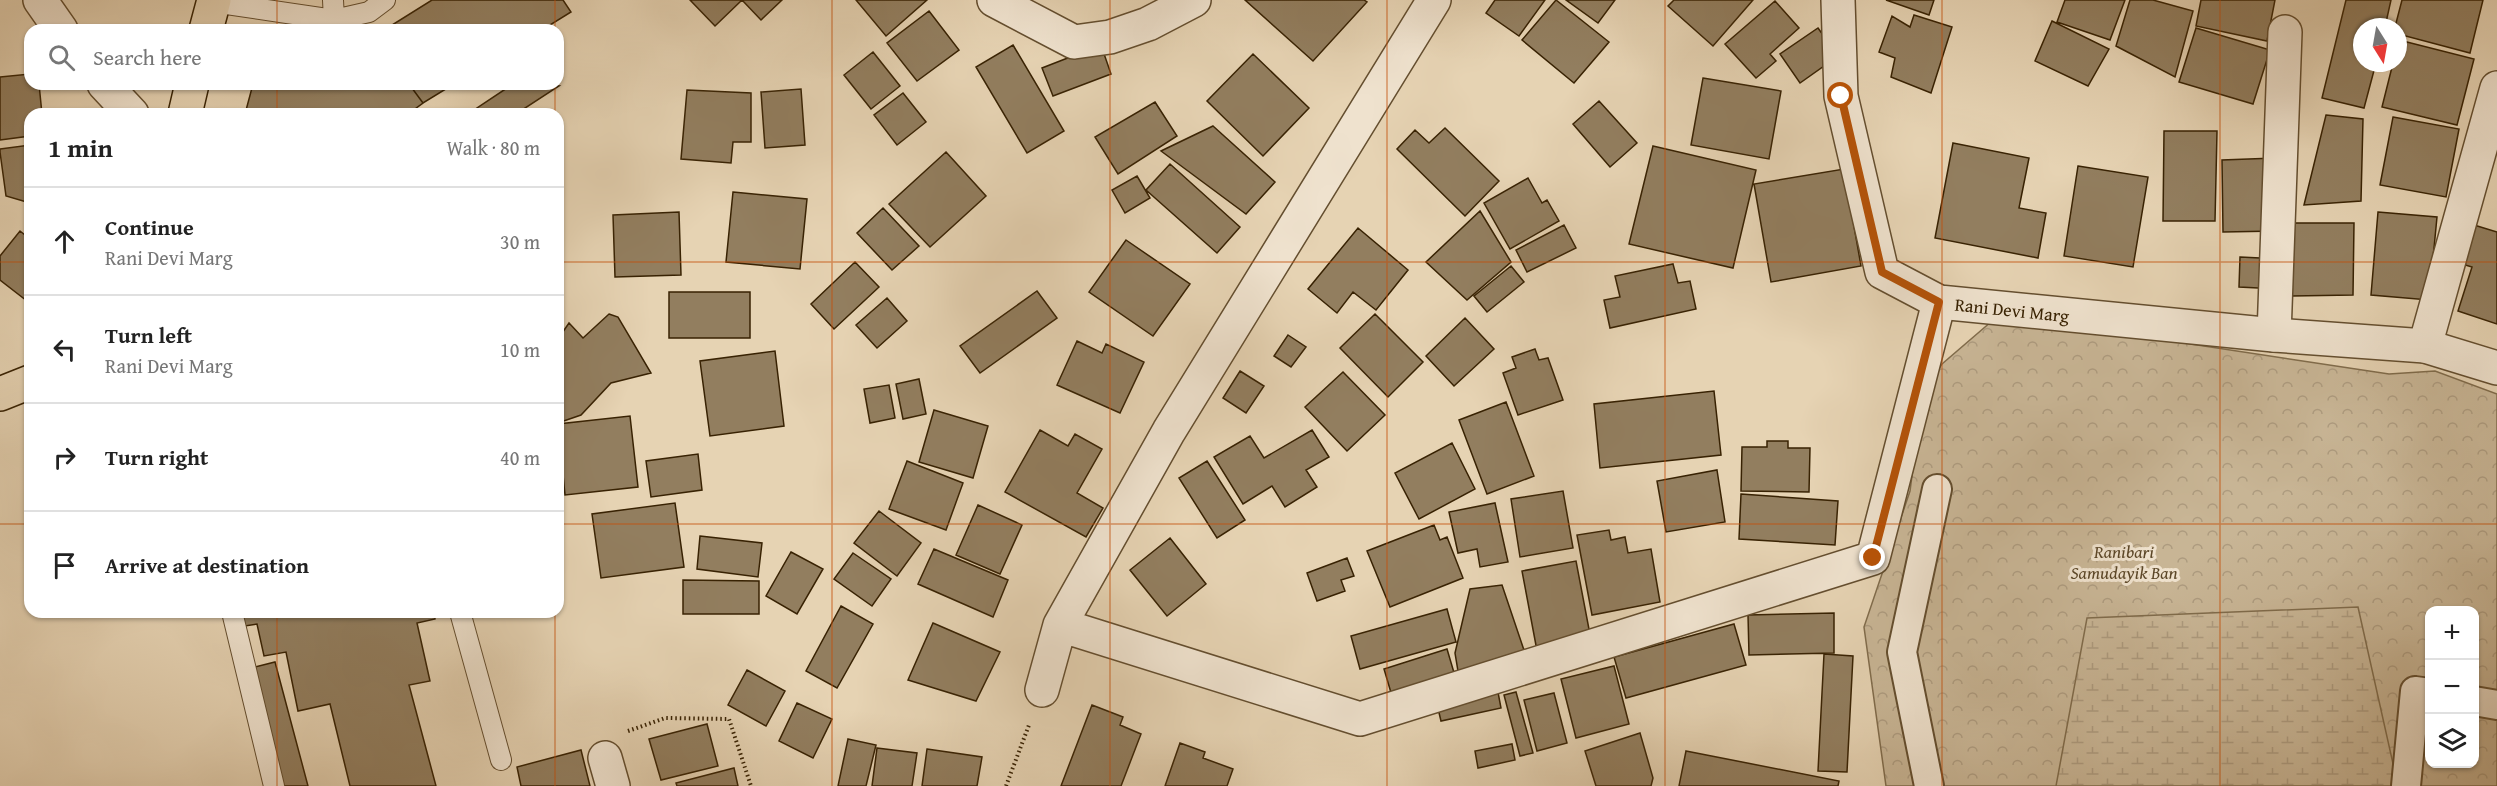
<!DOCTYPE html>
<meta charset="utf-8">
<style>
body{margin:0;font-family:"Gentium Book Plus",serif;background:#f2f2f2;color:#222}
.controls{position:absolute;right:18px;bottom:18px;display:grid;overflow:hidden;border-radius:12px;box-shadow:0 2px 4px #0004}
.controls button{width:54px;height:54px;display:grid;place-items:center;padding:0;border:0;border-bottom:2px solid #e0e0e0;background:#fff;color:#222;font:30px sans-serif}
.compass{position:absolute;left:2353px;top:18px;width:54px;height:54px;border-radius:50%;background:#fff;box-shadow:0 2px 4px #0004;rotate:169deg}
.stop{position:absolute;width:18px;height:18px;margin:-14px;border:4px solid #b45309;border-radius:50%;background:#fff}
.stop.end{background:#b45309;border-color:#fff;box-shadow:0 2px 6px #0008}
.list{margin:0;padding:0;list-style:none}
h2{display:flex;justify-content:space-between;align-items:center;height:78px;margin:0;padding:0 24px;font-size:26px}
h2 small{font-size:20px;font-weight:400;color:#767676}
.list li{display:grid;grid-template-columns:39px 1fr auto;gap:18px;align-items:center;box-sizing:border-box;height:108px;padding:0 24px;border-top:2px solid #e0e0e0}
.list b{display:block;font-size:22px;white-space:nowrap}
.list p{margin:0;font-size:20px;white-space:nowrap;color:#767676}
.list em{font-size:20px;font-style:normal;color:#767676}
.icon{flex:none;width:33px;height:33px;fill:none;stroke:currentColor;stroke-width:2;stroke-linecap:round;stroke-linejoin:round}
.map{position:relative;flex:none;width:2497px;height:786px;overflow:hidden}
.search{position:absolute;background:#fff;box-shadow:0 2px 4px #0004;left:24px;top:24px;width:540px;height:66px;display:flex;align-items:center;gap:15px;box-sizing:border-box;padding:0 21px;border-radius:18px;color:#767676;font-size:22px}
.panel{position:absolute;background:#fff;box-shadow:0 2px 4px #0004;left:24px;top:108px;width:540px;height:510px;border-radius:18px}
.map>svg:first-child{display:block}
</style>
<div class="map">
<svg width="2497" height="786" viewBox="0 0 2497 786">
<defs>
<pattern id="forest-crowns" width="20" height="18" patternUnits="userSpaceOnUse" patternTransform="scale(1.5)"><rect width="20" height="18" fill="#c8b595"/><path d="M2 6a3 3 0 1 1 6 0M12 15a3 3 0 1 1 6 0" fill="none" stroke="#ad9b7f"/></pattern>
<pattern id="wetland-marsh" width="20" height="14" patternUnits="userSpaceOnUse" patternTransform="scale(1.5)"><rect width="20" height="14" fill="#c8b595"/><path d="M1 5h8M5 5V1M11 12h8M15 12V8" fill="none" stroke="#ad9b7f"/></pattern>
</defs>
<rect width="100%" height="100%" fill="#e6d3b3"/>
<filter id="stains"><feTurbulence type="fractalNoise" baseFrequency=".00333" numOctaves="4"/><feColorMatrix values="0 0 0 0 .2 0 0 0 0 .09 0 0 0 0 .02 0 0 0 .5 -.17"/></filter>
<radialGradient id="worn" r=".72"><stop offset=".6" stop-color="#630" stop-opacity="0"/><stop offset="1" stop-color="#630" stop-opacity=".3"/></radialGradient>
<path fill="url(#forest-crowns)" stroke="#806c4c" stroke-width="1.5" fill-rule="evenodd" d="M1999,315L2389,374L2435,371L2497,394V786H1886L1864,627L1910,491L1923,392L1942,364ZM2430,610H2474V764H2430Z"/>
<path fill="url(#wetland-marsh)" stroke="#806c4c" stroke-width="1.5" d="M2358,607L2398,786H2056L2087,618Z"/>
<path fill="#927e5f" stroke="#382203" stroke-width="1.5" d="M432,0H563L571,12L542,30H384Z
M690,0H742L715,26Z
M742,0H782L761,20Z
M856,0H927L886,36Z
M1245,0H1364L1367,2L1313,61Z
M1495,0H1545L1519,36L1486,13Z
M1556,0L1609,42L1574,83L1522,40Z
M1566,0H1615L1598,23Z
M1674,0H1753L1713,46L1668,6Z
M1886,0H1934L1929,15Z
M2065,0H2125L2110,40L2057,22Z
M2130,0H2153L2193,11L2175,77L2116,46Z
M2201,0H2275L2267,41L2196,26Z
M2346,0H2391L2385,27H2362V63H2376L2364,108L2322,98Z
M2402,0H2483L2470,53L2398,34V27H2395Z
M1775,1L1799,28L1770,54L1776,61L1756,78L1725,44Z
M929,11L959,50L917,81L887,43Z
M1914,15L1952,27L1931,93L1891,77L1895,58L1879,52L1892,16L1910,27Z
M2052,21L2109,49L2088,86L2035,61Z
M1818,28L1838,56L1800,83L1780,54Z
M2196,28L2270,50L2253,104L2179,82Z
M2399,40L2474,59L2457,125L2382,107L2393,63H2398Z
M1013,45L1064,131L1027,153L976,67Z
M1101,45L1111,74L1053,96L1042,68Z
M873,52L900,86L871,109L844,75Z
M1253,54L1309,108L1263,156L1207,101Z
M30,74V84H39L42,114H30V136L0,140V77Z
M1703,78L1781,91L1769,159L1691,145Z
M253,84H347L361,88L367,84H409L423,103L408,114H245Z
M409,84H454L423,103Z
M513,84L559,86L516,114H468Z
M801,89L805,145L765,148L761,92Z
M687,90L751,93V142H733L731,163L681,159Z
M903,93L926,122L897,145L874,115Z
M1599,101L1637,143L1610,167L1573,124Z
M1155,102L1177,136L1118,174L1095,137Z
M2326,115L2363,119L2361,201L2304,205Z
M2393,117L2459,129L2446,197L2380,185Z
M1213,126L1275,182L1246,214L1161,151Z
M1445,128L1499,181L1465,216L1397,149L1415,130L1429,143Z
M2164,131H2217L2215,221H2163Z
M1953,143L2029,158L2019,208L2046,213L2038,258L1935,238Z
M30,145V203L6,196L0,152V149Z
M1653,146L1756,170L1733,268L1629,244Z
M946,152L986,196L930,247L889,204Z
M2275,158L2277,231L2223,232L2222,160Z
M1170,164L1240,227L1217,253L1146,190Z
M2078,166L2148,177L2133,267L2064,256Z
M1844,169L1861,266L1771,282L1754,184Z
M1137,176L1150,198L1125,213L1112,190Z
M1528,178L1542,203L1547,200L1559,221L1510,249L1484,203Z
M733,192L807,199L800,269L726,262Z
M883,208L919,246L892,270L857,233Z
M1480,211L1511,262L1467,300L1426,262Z
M679,212L681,275L615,277L613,215Z
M2378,212L2437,217L2429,300L2371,295Z
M2292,223H2354L2353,295L2292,296Z
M1564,225L1576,248L1527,272L1516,250Z
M2474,225L2497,232V324L2458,311L2472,267L2462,264Z
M1358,228L1408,270L1376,310L1353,292L1337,313L1308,289Z
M20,231L30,239V297L27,301L0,280V256Z
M1126,240L1190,284L1153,336L1089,292Z
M2240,257L2280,259L2278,289L2239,287Z
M855,262L879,287L834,329L811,304Z
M1673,264L1678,283L1690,281L1696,309L1610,328L1604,300L1620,297L1615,276Z
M1511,266L1524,282L1487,312L1474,296Z
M1037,291L1057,318L980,373L960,346Z
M669,292H750V338H669Z
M887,298L907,321L877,348L856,325Z
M609,314L618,317L651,373L611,383L581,415L558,423V339L569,323L583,338Z
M1375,314L1423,362L1388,397L1340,348Z
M1465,318L1494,349L1454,386L1426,356Z
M1288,335L1306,347L1291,367L1274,356Z
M1077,341L1102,353L1106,344L1144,362L1120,413L1057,385Z
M1535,349L1539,360L1548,358L1563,400L1518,415L1503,373L1516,368L1512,357Z
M775,351L784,426L710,436L700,361Z
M1240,371L1264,386L1246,413L1223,398Z
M1343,372L1385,415L1347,451L1305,407Z
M919,379L926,414L903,419L896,384Z
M889,385L895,418L870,423L864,389Z
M1714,391L1721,455L1600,468L1594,404Z
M1506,402L1534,476L1487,494L1459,420Z
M934,410L988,426L973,478L919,462Z
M630,416L638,487L565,495L558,424Z
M1040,430L1068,446L1075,434L1102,449L1077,493L1103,508L1086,537L1005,492Z
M1312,430L1329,457L1306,470L1317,487L1285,507L1272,486L1243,504L1214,457L1250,436L1264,458Z
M1767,441H1788V448H1810L1809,492L1741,491L1742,447H1767Z
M1452,443L1475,489L1419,519L1395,473Z
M698,454L702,490L651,497L646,461Z
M907,461L963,483L946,530L889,509Z
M1207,461L1245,520L1217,538L1179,478Z
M1717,470L1725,522L1666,532L1657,481Z
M1563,491L1573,548L1520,557L1511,499Z
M1741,494L1838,501L1835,545L1739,539Z
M675,503L684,567L601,578L592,514Z
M1495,503L1508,562L1480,567L1477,549L1458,553L1449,512Z
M978,505L1022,525L1000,574L956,555Z
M879,511L921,543L897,576L854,543Z
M1434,525L1440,540L1447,537L1463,578L1390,607L1367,551Z
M1609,530L1611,540L1625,537L1628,553L1651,549L1660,602L1592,615L1577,535Z
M700,536L762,543L758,577L697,569Z
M1170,538L1206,584L1167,616L1130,570Z
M934,549L1008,580L993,617L918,584Z
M791,552L823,569L797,614L766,596Z
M853,553L891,579L872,606L834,579Z
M1347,558L1354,576L1341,580L1345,591L1317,601L1307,573Z
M1576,561L1592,645L1538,656L1522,571Z
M683,580L759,581V614H683Z
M1502,585L1528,662L1459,677L1455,653L1470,589Z
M841,606L873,624L837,688L806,671Z
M1447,609L1456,642L1360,669L1351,636Z
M242,612H434L435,619L417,623L430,681L409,685L436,786H350L330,704L298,711L286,652L264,656L257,624L245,626Z
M1834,613V653L1749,655L1748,615Z
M933,623L1000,652L976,701L908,680Z
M1734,624L1746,665L1626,698L1614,657Z
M1447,649L1455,676L1392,696L1384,669Z
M1824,654L1853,656L1847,772L1818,771Z
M275,662L308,786H270L239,671Z
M1614,666L1629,724L1576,738L1561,679Z
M747,670L785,691L766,726L728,705Z
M1497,687L1501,708L1441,721L1436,700Z
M1516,692L1533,753L1520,756L1504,695Z
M1554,693L1567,743L1537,751L1524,700Z
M797,703L832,719L813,758L779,741Z
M1092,705L1123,717L1120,725L1141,734L1121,786H1061Z
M707,724L718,766L661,780L649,739Z
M1640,733L1653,778L1651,786H1596L1585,751Z
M848,739L876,745L866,786H838Z
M1180,743L1205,752L1203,758L1233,769L1227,786H1165Z
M1512,744L1515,760L1478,768L1475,751Z
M877,748L917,753L912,786H872Z
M927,749L982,757L977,786H922Z
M581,750L590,786H521L517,767Z
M1686,751L1839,781L1838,786H1679Z
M734,768L738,786H677L676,783Z"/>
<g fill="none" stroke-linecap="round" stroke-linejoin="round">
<g stroke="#644e2f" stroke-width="22">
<path id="service" d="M333,0L334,20
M213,2L334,20L369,12L385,0
M232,612L274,786
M460,612L501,760"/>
</g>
<g stroke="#644e2f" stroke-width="32">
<path id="pedestrian" d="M2474,701L2497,705
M1929,786L1902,652L1937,489
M2406,786L2415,691L2430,693"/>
</g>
<g stroke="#644e2f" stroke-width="36">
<path id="minor" d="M40,0L61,30
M994,0L1074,42L1110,37L1148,24L1194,0
M104,84L132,114
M2274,335L2285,32
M2425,346L2497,88
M1060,625L1360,719L1873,558L1939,302
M1042,690L1060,625L1169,431L1434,0
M605,758L613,786"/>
</g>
<g stroke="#644e2f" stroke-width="36">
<path id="tertiary" d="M1838,0L1841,96L1882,272L1939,302L2274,335L2425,346L2497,368"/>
</g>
<g stroke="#382203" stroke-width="36">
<path id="primary" d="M206,30L214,0
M185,114L192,84
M0,394L30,382"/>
</g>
<path stroke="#382203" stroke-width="4" stroke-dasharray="1.5 3" stroke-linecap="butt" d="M628,731L665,718L729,719L751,786
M1006,786L1029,725"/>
<use href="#service" stroke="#efe2ce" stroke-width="20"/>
<use href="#pedestrian" stroke="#efe2ce" stroke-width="28"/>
<use href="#minor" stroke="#efe2ce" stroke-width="33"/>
<use href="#tertiary" stroke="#efe2ce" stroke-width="33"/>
<use href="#primary" stroke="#e6d3b3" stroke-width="33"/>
</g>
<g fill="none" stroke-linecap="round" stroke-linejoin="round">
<path stroke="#b45309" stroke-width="8" d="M1841,96L1882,272L1939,302L1873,558"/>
</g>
<path fill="none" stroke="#c54e0a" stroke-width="1.5" stroke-opacity="0.55" d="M277,0V30M555,0V30M832,0V786M1110,0V786M1387,0V786M1665,0V786M1942,0V786M2220,0V786M277,84V114M555,84V114M0,262H30M558,262H2497M0,524H30M558,524H2497M277,612V786M555,612V786"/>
<g text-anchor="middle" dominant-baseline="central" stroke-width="6" stroke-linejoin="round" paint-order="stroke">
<g font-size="18" fill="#382203" stroke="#efe2ce">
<text transform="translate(2012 310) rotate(6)">Rani Devi Marg</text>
</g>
<g font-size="18" font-style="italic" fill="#5c4728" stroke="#efe2ce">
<text x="2124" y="551">Ranibari<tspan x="2124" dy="21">Samudayik Ban</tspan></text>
</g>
</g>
<rect width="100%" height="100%" filter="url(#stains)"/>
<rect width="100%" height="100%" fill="url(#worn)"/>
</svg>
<div class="controls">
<button>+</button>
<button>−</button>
<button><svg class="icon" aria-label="layers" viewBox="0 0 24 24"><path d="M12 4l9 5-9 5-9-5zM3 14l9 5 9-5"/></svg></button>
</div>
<svg class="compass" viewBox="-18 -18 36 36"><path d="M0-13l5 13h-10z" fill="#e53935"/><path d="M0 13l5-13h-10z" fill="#767676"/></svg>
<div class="stop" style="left:1841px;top:96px"></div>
<div class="stop end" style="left:1873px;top:558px"></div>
<div class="search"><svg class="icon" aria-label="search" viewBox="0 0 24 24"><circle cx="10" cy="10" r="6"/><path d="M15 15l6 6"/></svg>Search here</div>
<section class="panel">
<h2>1 min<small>Walk · 80 m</small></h2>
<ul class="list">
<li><svg class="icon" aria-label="ahead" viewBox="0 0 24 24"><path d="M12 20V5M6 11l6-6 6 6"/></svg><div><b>Continue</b><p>Rani Devi Marg</p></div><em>30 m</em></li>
<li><svg class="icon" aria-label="left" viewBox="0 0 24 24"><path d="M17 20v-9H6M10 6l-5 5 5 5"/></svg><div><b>Turn left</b><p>Rani Devi Marg</p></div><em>10 m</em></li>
<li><svg class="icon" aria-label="right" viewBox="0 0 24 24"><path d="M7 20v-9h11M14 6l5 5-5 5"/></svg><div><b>Turn right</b></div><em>40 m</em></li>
<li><svg class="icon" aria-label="arrive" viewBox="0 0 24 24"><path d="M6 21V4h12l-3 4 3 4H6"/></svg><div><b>Arrive at destination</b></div></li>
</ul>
</section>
</div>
